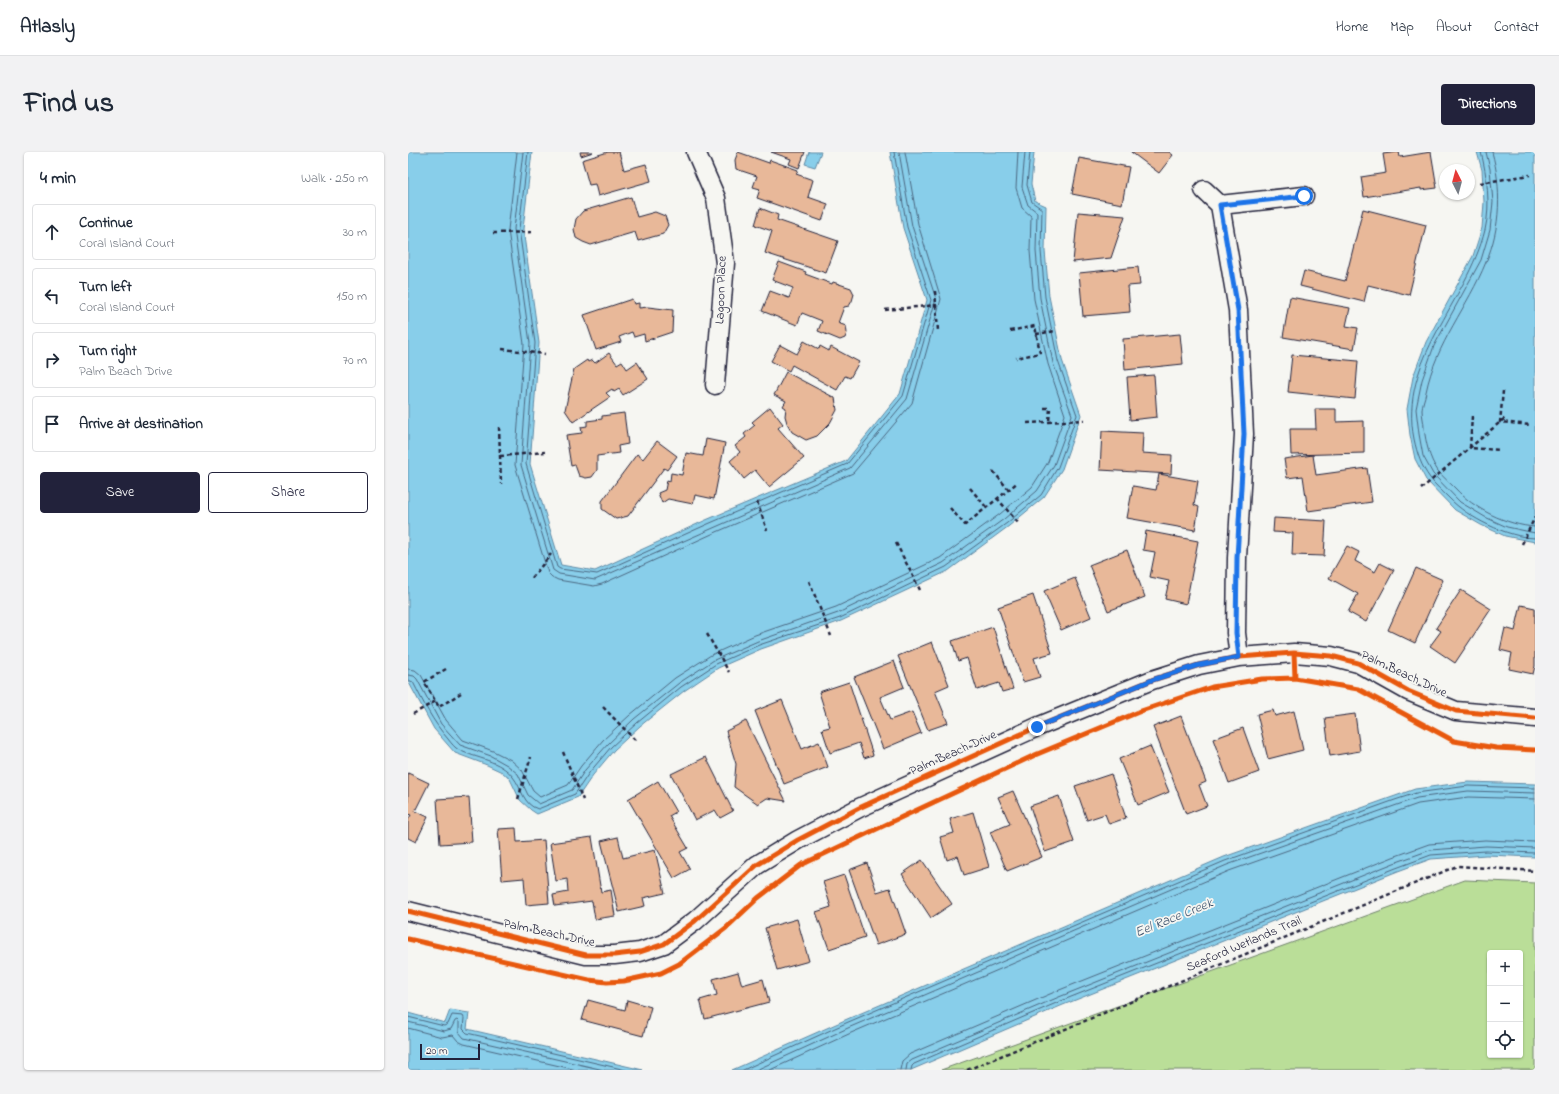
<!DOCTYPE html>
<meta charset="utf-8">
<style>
body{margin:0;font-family:"Indie Flower",sans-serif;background:#f2f2f3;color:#1f2937}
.controls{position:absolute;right:12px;bottom:12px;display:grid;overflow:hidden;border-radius:4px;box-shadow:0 1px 3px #0004}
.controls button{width:36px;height:36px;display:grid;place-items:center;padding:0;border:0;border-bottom:1px solid #e0e1e3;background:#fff;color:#1f2937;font:20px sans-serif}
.compass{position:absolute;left:1031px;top:12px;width:36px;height:36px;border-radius:50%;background:#fff;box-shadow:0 1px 3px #0004;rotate:354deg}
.scale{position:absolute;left:12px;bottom:10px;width:60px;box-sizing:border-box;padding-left:4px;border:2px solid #22223b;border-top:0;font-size:11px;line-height:14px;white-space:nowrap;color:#22223b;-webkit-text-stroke:3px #f6f6f2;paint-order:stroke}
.stop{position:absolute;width:12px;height:12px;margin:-9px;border:3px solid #1a73e8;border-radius:50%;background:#fff}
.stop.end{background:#1a73e8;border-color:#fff;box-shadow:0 1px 4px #0008}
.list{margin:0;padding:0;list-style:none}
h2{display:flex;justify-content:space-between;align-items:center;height:52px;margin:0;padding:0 16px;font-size:17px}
h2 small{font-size:13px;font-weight:400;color:#747a83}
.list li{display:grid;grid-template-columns:26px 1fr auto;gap:12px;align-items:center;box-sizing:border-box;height:56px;margin:0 8px 8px;padding:0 8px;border:1px solid #e0e1e3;border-radius:4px}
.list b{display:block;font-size:15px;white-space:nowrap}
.list p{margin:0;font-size:13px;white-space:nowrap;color:#747a83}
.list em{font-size:13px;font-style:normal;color:#747a83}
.actions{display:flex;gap:8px;padding:12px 16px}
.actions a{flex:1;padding:9px 0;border:1px solid #22223b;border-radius:4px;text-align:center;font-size:14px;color:#22223b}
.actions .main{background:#22223b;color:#fff}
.icon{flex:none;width:22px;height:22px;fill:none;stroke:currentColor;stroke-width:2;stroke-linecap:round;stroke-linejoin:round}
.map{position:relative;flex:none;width:1127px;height:918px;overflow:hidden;border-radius:4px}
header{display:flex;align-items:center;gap:24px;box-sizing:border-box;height:56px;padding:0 20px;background:#fff;border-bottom:1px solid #e0e1e3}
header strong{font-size:19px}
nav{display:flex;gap:22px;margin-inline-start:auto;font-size:14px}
.intro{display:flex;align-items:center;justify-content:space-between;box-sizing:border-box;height:96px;padding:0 24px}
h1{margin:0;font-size:28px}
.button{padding:10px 18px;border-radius:4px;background:#22223b;color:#fff;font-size:14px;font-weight:700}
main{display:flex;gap:24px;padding:0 24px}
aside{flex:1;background:#fff;border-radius:4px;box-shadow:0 1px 3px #0004}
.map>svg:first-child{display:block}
</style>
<header>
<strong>Atlasly</strong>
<nav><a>Home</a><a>Map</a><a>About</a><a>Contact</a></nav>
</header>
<div class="intro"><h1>Find us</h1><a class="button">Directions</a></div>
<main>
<aside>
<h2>4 min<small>Walk · 250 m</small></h2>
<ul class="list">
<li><svg class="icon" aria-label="ahead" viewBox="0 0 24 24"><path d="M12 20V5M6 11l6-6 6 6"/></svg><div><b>Continue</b><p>Coral Island Court</p></div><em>30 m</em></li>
<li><svg class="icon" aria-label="left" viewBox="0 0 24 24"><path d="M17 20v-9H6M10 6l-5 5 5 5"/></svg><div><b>Turn left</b><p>Coral Island Court</p></div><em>150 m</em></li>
<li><svg class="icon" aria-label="right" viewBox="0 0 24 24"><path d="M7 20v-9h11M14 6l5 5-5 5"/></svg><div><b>Turn right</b><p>Palm Beach Drive</p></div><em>70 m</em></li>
<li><svg class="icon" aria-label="arrive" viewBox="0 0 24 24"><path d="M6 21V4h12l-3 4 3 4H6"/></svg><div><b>Arrive at destination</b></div></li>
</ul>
<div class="actions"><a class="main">Save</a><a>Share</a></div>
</aside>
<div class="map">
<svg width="1127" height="918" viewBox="0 0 1127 918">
<rect width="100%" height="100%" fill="#f6f6f2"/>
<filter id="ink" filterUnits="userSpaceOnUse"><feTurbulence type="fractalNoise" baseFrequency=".025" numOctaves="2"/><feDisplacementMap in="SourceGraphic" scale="8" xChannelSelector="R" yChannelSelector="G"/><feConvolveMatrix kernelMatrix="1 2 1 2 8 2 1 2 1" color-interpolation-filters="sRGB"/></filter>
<g filter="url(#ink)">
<path fill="#bade98" stroke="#6e806a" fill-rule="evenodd" d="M1057,728L1127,731V918H533ZM1082,801H1112V903H1082Z"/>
<path fill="#88ceea" stroke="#5f89a4" d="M0,0H124L115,77L131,191L122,312L153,413L187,419L298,368L438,309L492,242L519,148L495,76L482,0H626L623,32L627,49L638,54L637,99L641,144L654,208L673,263L654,317L636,345L601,374L540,419L433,469L353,497L310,516L276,539L232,574L206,598L185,623L170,645L129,662L123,658L112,648L102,627L94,620L79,613L47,601L26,577L0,529Z
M401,0H413L407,15L397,12Z
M1069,0H1127V390L1097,384L1073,373L1047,358L1018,328L1007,307L1002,283L999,257L1005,225L1018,190L1065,104L1074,76L1076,50L1074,18Z
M1060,630L1127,632V705L1078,703L1023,707L990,719L655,853L503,918H324L437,868L816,705L1007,637Z
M42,858L61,861L59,877L235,918H0V861L37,871Z"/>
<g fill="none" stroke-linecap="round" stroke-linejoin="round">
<path stroke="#4b6781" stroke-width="1" d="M109,0L100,78L116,192L107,313L140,421L144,425L150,428L186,434L194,432L304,382L445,321L504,251L533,147L510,72L497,0
M115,0L106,77L122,191L113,313L145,418L151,422L187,428L442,316L499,247L528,147L504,74L491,0
M120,0L111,77L127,191L118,312L149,415L152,417L189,422L300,372L439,312L495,244L523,148L499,75L486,0
M1073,0C1079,24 1083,53 1077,78C1059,150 990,208 1006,287C1009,301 1013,314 1022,326C1027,333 1034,339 1041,346C1060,366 1099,385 1127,386
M1078,0L1082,17L1085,50L1082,78L1073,108L1026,194L1014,228L1008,257L1011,282L1015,304L1025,322L1052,350L1077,365L1099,375L1127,381
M1084,0C1094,36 1093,75 1078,110C1060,155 1028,191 1018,240C1017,246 1014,252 1014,258C1014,264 1016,270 1016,276C1018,291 1021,306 1030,319C1035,325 1042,331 1047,336C1066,357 1098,373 1127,375
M0,517L7,518L13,523L38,568L55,588L85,599L103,608L114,618L125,639L132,645L160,633L173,614L195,588L222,563L267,526L303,503L347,483L428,455L532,406L592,362L624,335L640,310L657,263L640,212L626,147L622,99L623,64L614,56L608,36L610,0
M0,523L6,524L9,527L33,572L52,593L83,604L99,613L110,622L120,643L131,652L164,638L177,618L200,592L226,567L271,531L306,508L350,489L430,461L535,411L596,367L629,339L646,313L664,263L645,211L632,146L628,99L629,60L620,53L614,35L617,0
M0,528L5,530C15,550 25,570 40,587C43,591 47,596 51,598C69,607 92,608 105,625C114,636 115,653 130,657L167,642L181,621L203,595L229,571L273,535L308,512L351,493L432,466L538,415L599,371L633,343L650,315L669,263L650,209L637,145L633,99L634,57L624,50L619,33L622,0
M0,865L36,874L40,872L44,863L55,864L56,866L55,877L59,881L218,918
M0,870L36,879L43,877L47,869L49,868L51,870V880L56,886L196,918
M0,876L34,885L45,883L50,889L56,892L169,918
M335,918L438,871L817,709L987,648L1008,641L1060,634L1127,636
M348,918L440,876L819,713L989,653L1009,646L1060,639L1127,641
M362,918L443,881L821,719L1010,652L1060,645L1127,647
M492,918L494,909L502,902L649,839L985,705L1021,692L1077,688L1127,690
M498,918L499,912L504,908L651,845L986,711L1022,698L1078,694L1127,696
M503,918L504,914L506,912L653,849L988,716L1023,703L1078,699L1127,701"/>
</g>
<path fill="#e8b899" stroke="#22223b" d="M172,0H185L173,4Z
M200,0H211L216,18L238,12L243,29L190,44L187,32L181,33L174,8Z
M330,0L361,11L362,8L390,18L388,22L405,28L400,45L420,52L414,69L349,46L352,37L345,35L349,24L328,17L327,8Z
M363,0H397L391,16L381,12L383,7Z
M723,0H761L765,3L751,21Z
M991,0L992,5L1023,0L1029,36L1013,38V36L956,45L953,25L978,21L975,2Z
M671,6L721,15L714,52L664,42Z
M223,45L229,65L247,60L257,64L260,73L255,82L230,89L227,80L183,93L175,90L168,86L166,77L168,67L175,59Z
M352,56L370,63L369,68L430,89L418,121L357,101L364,79L347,73Z
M955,57L1018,73L1001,143L960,133L956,150L892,134L896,119L937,129Z
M670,60L717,64L703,106L665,110Z
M371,110L398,120L397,122L424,132L425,130L443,136L446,142L444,149L441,154L436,155L430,171L438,174L439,181L437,186L432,188L410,179L414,169L394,161L389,173L354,159L362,139L381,146L385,136L364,128Z
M730,115L732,133L720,134L722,160L675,164L671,121Z
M882,145L942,156L938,174L950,176L946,197L875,185Z
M224,147L226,152L231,151V156L240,155L265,158L264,180L237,189L236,182L226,185L224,180L211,185L213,190L188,198L176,163Z
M772,182L775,212L717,218L715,187Z
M396,189L411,197L412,194L421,199L423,195L451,210L442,226L437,224L429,238L384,213L381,219L363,209L372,193L389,202Z
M201,201L209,212L214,209L219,217L229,210L240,227L215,243L211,237L206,240L204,237L198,241L202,245L165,270L157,258L166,217L179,208L180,210L184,208L187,211Z
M884,203L950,209L947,247L880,240Z
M378,220L427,246L429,258L422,271L409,284L398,288L384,280L379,271L377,264L378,256L375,254L378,249L366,243Z
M746,223L749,265L722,268L719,225Z
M362,255L375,272L370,276L396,306L361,335L347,318L336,327L322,309L332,300L327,294L338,285L336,282L347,273L344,270Z
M907,257H928V270L956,269V301L883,303L882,277H908Z
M216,261L220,292L210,294L211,301L189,304V318L184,325L178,326L171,324L167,313L163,314L158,283L174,281L173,275L179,274V269L194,267V264Z
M694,279L735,281L734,301L764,303L763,322L692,318Z
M298,287L317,291L306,347L287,343L285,352L260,347L254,351L250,341L257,338L259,328L262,329L263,321L274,323L278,301L295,304Z
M249,289L269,304L259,318L256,316L220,364L208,367L194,357V349L229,302L235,307Z
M905,303L908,323L959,316L964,350L900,359L895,324L879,326L876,307Z
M751,322L790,329L786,353L791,355L787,378L719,366L725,334L748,338Z
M866,366L918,369L916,404L884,403L885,381L865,380Z
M738,379L790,389L778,452L757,447L761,429L742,425L747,400L735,398Z
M939,394L951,400L947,409L967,420L972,411L986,418L958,470L940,460L950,442L921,426Z
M719,398L737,445L700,459L681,413Z
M1008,416L1035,428L1007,491L980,478Z
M667,426L683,465L653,478L636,439Z
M1053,438L1083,457L1047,511L1022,494L1033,479L1028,476Z
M625,443L644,501L626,506L632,525L615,530L590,455Z
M1113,453L1127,456V514L1125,522L1101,517L1104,501L1092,498L1097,476L1107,479Z
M585,475L605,537L594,540L591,531L569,538L559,506L550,509L544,489Z
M524,490L541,533L527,539L540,571L520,578L490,504Z
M486,509L496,535L472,545L482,568L504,560L513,581L475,597L446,525Z
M441,530L465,603L456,606L451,591L422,601L414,577L422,575L411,540Z
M374,548L394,597L411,590L420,615L376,632L347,559Z
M865,558L867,564L886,559L895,598L860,607L849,562Z
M947,562L952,599L922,604L917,566Z
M773,564L798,630L791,633L799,654L778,662L745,575Z
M338,569L378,649L359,646L350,652L326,635L328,612L318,579Z
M835,576L851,620L821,631L805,587Z
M742,594L761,640L730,653L711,607Z
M298,605L325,659L312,666L307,658L287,668L263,622Z
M0,621L21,631L7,659L20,665L8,690L0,686V668L3,663L0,662Z
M703,622L718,666L701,672L697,662L679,668L667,634Z
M250,629L268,660L261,664L280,696L272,700L282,717L266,726L220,647Z
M605,639L634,705L599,719L582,680L602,672L590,645Z
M651,644L666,690L637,700L622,654Z
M61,645L64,690L32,692L29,647Z
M565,660L581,715L556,723L550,704L539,708L532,685L546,681L542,667Z
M108,676L109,690L136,688L141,751L118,753L116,726L94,728L90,677Z
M184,685L193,740L203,738L207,764L187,767L184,749L147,754L145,743L160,740L159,727L148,729L142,691Z
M210,685L215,706L247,698L257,741L235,746L237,754L211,760L193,689Z
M514,708L544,752L523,766L494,722Z
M459,711L469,740L482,736L498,782L468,793L441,718Z
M436,723L457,785L421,797L408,760L423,755L415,730Z
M389,767L401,809L369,818L357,776Z
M330,820L334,833L355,827L361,850L297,867L292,848L309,843L305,827Z
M180,848L217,858L219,848L243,855L235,884L174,868Z"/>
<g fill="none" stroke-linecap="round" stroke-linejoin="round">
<g stroke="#22223b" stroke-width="21">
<path id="minor" d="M288,0L308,46L317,111L307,233
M796,38L812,53L830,158L836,282L829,406L828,481L831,505
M812,53L896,44
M0,759L178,803H206L232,800L256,792L287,769L349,713L390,688L451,656L629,575L744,528L791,513L831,505L886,501L923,504L950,511L1000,539L1048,559L1127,566"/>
</g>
<path stroke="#22223b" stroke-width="2.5" stroke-dasharray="4 3" stroke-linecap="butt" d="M1072,31L1122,23
M85,81L126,80
M527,139L530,179
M477,158L529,153
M602,179L627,174L632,201L608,206
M628,182L648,179
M94,197L137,202
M1095,239L1092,270L1123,273
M636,256H642L641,270
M1064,264L1062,296L1092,298
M619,271L676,268
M91,275L93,332
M92,304L137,300
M585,319L600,337
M562,336L578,355
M1013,337L1097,266
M589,346L611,372
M349,350L359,378
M542,356L557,373L610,330
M488,391L512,438
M1114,392L1127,365
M124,426L143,402
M401,429L423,484
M299,482L321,520
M38,517L16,530L31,555L53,541
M195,555L227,588
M5,562L28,549
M155,600L175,648
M110,647L123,605
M559,918L1049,714L1127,719"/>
<use href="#minor" stroke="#f6f6f2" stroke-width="18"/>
<g stroke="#f6f6f2" stroke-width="8">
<path id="cycleway" d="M886,501L887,526L950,537L1046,589L1088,596L1127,598
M0,759L178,803H206L232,800L256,792L287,769L349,713L390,688L451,656L629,575L744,528L791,513L831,505L886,501L923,504L950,511L1000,539L1048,559L1127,566
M0,787L181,828L199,830L216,829L253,821L271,812L318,776L350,746L393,713L494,665L627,603L733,559L804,535L854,527L887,526"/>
</g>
<use href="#cycleway" stroke="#e8590c" stroke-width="5"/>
</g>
</g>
<g fill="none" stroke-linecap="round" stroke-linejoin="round" filter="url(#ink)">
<path stroke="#1a73e8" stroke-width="5" d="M629,575L744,528L791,513L831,505L828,481L829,406L836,282L830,158L812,53L896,44"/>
</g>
<g text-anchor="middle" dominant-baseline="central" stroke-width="3.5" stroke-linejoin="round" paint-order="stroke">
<g font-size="13" fill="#22223b" stroke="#f6f6f2">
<text transform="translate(313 138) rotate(-88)">Lagoon Place</text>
<text transform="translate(996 522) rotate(25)">Palm Beach Drive</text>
<text transform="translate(545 601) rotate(-24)">Palm Beach Drive</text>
<text transform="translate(141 781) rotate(12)">Palm Beach Drive</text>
<text transform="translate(836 792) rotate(-23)">Seaford Wetlands Trail</text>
</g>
<g font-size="14" font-style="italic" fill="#415670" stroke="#f6f6f2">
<text transform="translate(766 766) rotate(-22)">Eel Race Creek</text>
</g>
</g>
</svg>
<div class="controls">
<button>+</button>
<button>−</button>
<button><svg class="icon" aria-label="locate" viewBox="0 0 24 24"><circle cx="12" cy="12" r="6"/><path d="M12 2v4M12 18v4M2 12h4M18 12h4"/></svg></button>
</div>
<svg class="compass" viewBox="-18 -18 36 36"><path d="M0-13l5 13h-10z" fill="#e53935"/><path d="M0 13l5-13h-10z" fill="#747a83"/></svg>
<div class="scale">20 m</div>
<div class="stop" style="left:896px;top:44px"></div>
<div class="stop end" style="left:629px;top:575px"></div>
</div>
</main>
